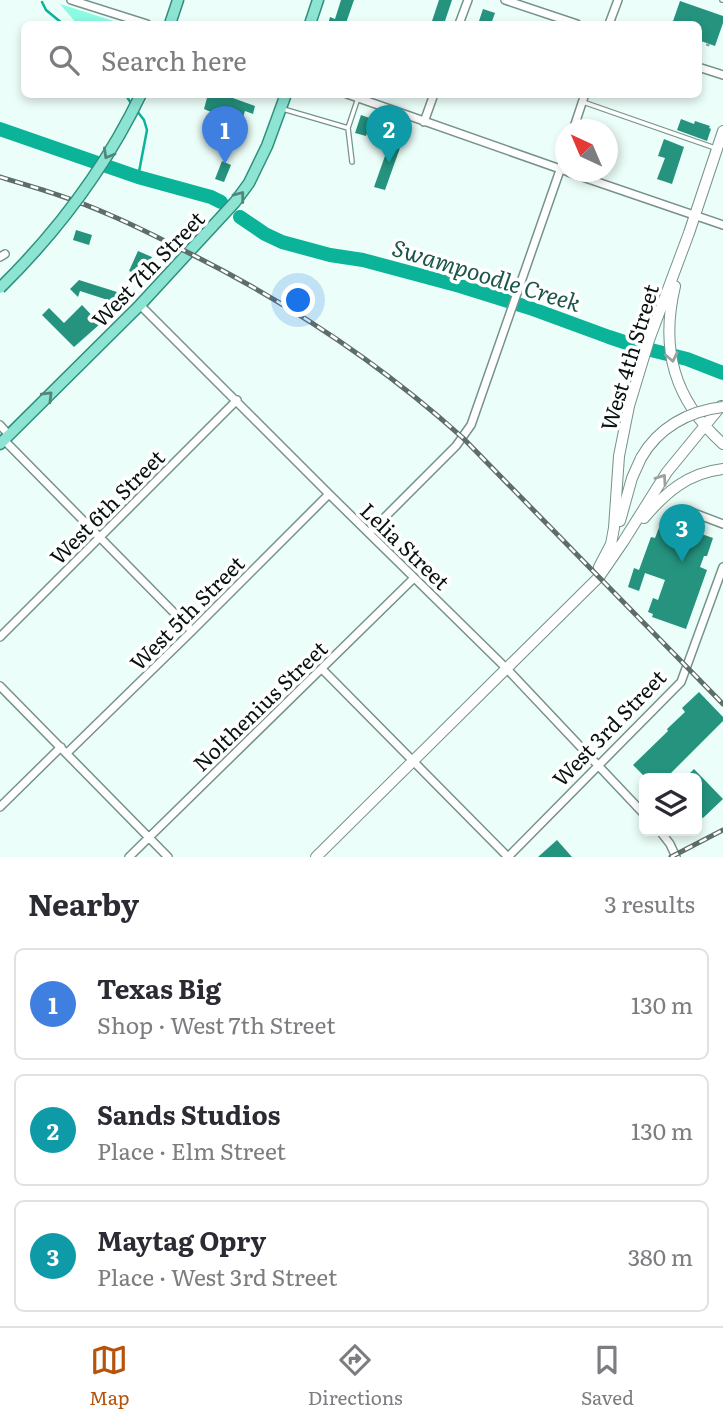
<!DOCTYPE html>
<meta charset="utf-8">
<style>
body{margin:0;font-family:Literata,serif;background:#f7f7f7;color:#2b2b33}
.controls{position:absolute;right:21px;bottom:21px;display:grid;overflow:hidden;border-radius:10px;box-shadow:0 4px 10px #0003}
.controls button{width:63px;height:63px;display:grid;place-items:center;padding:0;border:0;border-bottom:2px solid #e1e1e2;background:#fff;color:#2b2b33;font:35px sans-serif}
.compass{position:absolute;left:555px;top:119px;width:63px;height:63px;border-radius:50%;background:#fff;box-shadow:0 4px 10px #0003;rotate:316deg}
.you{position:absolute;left:299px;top:301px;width:24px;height:24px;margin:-18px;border:5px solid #fff;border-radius:50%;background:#1a73e8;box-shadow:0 0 0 10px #1a73e833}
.badge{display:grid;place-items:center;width:46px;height:46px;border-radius:50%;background:#b45309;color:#fff;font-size:23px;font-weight:700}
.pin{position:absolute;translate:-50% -58px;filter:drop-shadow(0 2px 4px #0008)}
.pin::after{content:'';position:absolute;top:37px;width:24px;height:21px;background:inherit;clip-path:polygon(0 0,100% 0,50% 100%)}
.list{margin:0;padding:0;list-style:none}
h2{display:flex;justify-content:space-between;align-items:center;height:91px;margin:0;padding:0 28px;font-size:30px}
h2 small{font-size:23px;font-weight:400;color:#7c7c81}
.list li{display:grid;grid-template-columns:46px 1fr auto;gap:21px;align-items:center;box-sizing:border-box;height:112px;margin:0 14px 14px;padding:0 14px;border:2px solid #e1e1e2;border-radius:10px}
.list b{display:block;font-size:26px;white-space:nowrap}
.list p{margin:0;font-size:23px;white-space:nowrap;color:#7c7c81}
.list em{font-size:23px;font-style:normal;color:#7c7c81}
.icon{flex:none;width:38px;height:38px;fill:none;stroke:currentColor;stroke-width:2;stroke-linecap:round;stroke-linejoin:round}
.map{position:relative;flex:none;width:723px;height:857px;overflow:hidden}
.search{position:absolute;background:#fff;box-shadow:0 4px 10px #0003;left:21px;right:21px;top:21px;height:77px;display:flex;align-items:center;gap:18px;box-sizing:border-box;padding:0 24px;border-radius:10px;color:#7c7c81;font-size:26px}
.sheet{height:469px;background:#fff}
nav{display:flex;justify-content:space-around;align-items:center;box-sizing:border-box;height:98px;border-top:2px solid #e1e1e2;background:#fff;font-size:19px;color:#7c7c81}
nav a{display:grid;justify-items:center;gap:4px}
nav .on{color:#b45309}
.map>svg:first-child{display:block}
</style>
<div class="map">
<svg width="723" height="857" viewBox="0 0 723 857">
<rect width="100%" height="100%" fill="#ecfef9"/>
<path fill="#8afae1" d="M60,4L123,24H77Z"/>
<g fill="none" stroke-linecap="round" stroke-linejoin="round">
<path stroke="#0bb399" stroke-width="2.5" d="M42,2L46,10L63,24
M125,94L131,103
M137,111L144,120L147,130L138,177"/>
<path stroke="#0bb399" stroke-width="14" d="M0,129L138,177L211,197L221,202
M240,217L265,234L282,242L330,255L363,260L460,286L530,308L609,337L639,347L687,359L723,373"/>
</g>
<path fill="#25937e" d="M341,0H354L346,23L347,24H328L330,17L335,19Z
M439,0H452L444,24H431Z
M680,1L723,16V23L715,46L698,40V24H672Z
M483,9L495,13L491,24H478Z
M208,94H231L230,97L255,106L253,114L245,111L239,129L209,119L211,112L204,109Z
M361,115L406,131L385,190L374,187L391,139L368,130L366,136L355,133Z
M681,119L694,124L695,121L710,126L709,128L711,129L707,141L677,130Z
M664,139L684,147L672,184L657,179L665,158L658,156Z
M222,161L231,165L224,182L215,179Z
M76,230L92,235L89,245L73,240Z
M138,251L152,257L143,277L129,271Z
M79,280L117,292L114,302L80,291L78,297L70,289Z
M82,305L100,324L74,347L42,315L49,308L64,323Z
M662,520L713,538L707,556H704L700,567L707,570L686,629L652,617L653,614L648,612L653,598L658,600L665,580L645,573L639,591L628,587L634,568L639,570L651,537L655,538Z
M699,692L723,717V721L666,778H646L633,765L668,731L667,729L685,712L682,708Z
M694,769L723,799L703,818L697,812V778H685Z
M557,840L572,857H538Z"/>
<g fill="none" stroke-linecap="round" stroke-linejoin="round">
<g stroke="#76928a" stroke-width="6">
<path id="service" d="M722,0H723
M583,102L715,148
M283,109L348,128L358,98
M348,128L352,162"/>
</g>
<g stroke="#76928a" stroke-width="10">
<path id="minor" d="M71,0L147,24
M505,0L577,24
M459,24L468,0
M609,24L618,0
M698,67L723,75
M347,94L566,171
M424,122L434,94
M573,130L585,94
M568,172L723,225
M0,257L5,254
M140,305L329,494L507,669L644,814
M0,425L9,435
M4,440L192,631
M686,510L723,524
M369,533L456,446L471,425L566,153
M0,637L237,400
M322,669L508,857
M0,686L168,857
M67,753L192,631L329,494
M0,807L61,747
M660,831L670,844L676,857
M129,857L414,578
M508,857L681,682L723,567"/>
</g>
<g stroke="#76928a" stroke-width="12">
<path id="secondary" d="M675,286C660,349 674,400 723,444
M644,518C666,492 688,473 723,469
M620,521L632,478L641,458
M599,567L611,544L614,528L619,456L629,406L649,340L689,233L723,131
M316,857L599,577L623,542L667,472L721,406"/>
</g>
<g stroke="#2e8f7c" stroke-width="13">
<path id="primary" d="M170,24L178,0
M310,24L318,0
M0,444L140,305L235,202L249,183L267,146L286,94"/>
</g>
<path stroke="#8f9e9a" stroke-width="2" stroke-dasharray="3.5 5" stroke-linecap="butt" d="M698,42L714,47"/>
<use href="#service" stroke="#fff" stroke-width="3.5"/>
<use href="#minor" stroke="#fff" stroke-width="7"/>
<use href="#secondary" stroke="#fff" stroke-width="10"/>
<use href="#primary" stroke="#8ee4d3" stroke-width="10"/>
<g stroke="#5f6d69" stroke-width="5">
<path id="rail" d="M0,177C37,188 75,199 110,215C136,226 161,239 187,252C287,302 380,363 463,438L723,704
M671,857L723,830"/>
</g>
<use href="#rail" stroke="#fff" stroke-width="2.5" stroke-dasharray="8" stroke-linecap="butt"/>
<g stroke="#76928a" stroke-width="12" stroke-linecap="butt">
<path id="secondary-bridge" d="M641,458C658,428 688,411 723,407"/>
</g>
<g stroke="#2e8f7c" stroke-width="13" stroke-linecap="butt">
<path id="primary-bridge" d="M0,288C57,232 106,167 141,94"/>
</g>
<use href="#secondary-bridge" stroke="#fff" stroke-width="10"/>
<use href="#primary-bridge" stroke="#8ee4d3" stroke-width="10"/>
</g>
<defs><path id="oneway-chevron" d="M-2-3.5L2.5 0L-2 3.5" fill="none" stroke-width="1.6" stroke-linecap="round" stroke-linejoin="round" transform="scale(1.75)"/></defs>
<g stroke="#52867b">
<use href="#oneway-chevron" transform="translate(108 154) rotate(120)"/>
<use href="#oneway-chevron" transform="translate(240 196) rotate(-53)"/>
<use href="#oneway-chevron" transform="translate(48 396) rotate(-45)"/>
</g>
<g stroke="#9ca19f">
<use href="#oneway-chevron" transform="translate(672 357) rotate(79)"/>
<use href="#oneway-chevron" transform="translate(662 479) rotate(-55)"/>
</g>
<g text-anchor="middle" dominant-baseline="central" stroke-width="7" stroke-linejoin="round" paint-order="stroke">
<g font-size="21" fill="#081310" stroke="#fff">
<text transform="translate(147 268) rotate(-46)">West 7th Street</text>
<text transform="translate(628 357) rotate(-73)">West 4th Street</text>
<text transform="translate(106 506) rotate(-45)">West 6th Street</text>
<text transform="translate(406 545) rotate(44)">Lelia Street</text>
<text transform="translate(186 612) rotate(-45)">West 5th Street</text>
<text transform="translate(259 705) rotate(-44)">Nolthenius Street</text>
<text transform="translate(608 727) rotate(-46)">West 3rd Street</text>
</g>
<g font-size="23" font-style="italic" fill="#1c554a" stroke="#fff">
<text transform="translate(487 274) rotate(17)">Swampoodle Creek</text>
</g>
</g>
</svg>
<div class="controls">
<button><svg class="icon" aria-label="layers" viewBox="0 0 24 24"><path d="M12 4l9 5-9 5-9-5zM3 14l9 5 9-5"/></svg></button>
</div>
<svg class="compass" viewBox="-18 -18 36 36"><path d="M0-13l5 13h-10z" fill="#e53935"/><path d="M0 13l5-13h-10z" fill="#7c7c81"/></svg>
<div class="you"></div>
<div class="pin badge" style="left:225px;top:164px;background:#3f7fe0">1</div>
<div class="pin badge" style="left:389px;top:163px;background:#0f9aa8">2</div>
<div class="pin badge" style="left:682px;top:562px;background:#0f9aa8">3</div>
<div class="search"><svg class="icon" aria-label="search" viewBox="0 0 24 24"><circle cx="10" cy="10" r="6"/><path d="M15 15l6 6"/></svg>Search here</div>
</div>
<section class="sheet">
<h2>Nearby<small>3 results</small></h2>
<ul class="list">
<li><span class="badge" style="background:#3f7fe0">1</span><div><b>Texas Big</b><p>Shop · West 7th Street</p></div><em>130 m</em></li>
<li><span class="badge" style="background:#0f9aa8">2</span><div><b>Sands Studios</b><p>Place · Elm Street</p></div><em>130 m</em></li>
<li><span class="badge" style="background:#0f9aa8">3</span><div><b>Maytag Opry</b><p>Place · West 3rd Street</p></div><em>380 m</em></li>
</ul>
</section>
<nav>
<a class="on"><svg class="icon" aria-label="map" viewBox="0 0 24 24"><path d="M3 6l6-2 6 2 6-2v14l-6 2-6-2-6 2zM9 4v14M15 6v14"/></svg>Map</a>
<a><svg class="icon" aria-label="directions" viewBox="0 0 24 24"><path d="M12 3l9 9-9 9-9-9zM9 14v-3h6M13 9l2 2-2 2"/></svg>Directions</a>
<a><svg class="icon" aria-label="saved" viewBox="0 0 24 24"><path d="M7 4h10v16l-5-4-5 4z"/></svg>Saved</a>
</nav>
